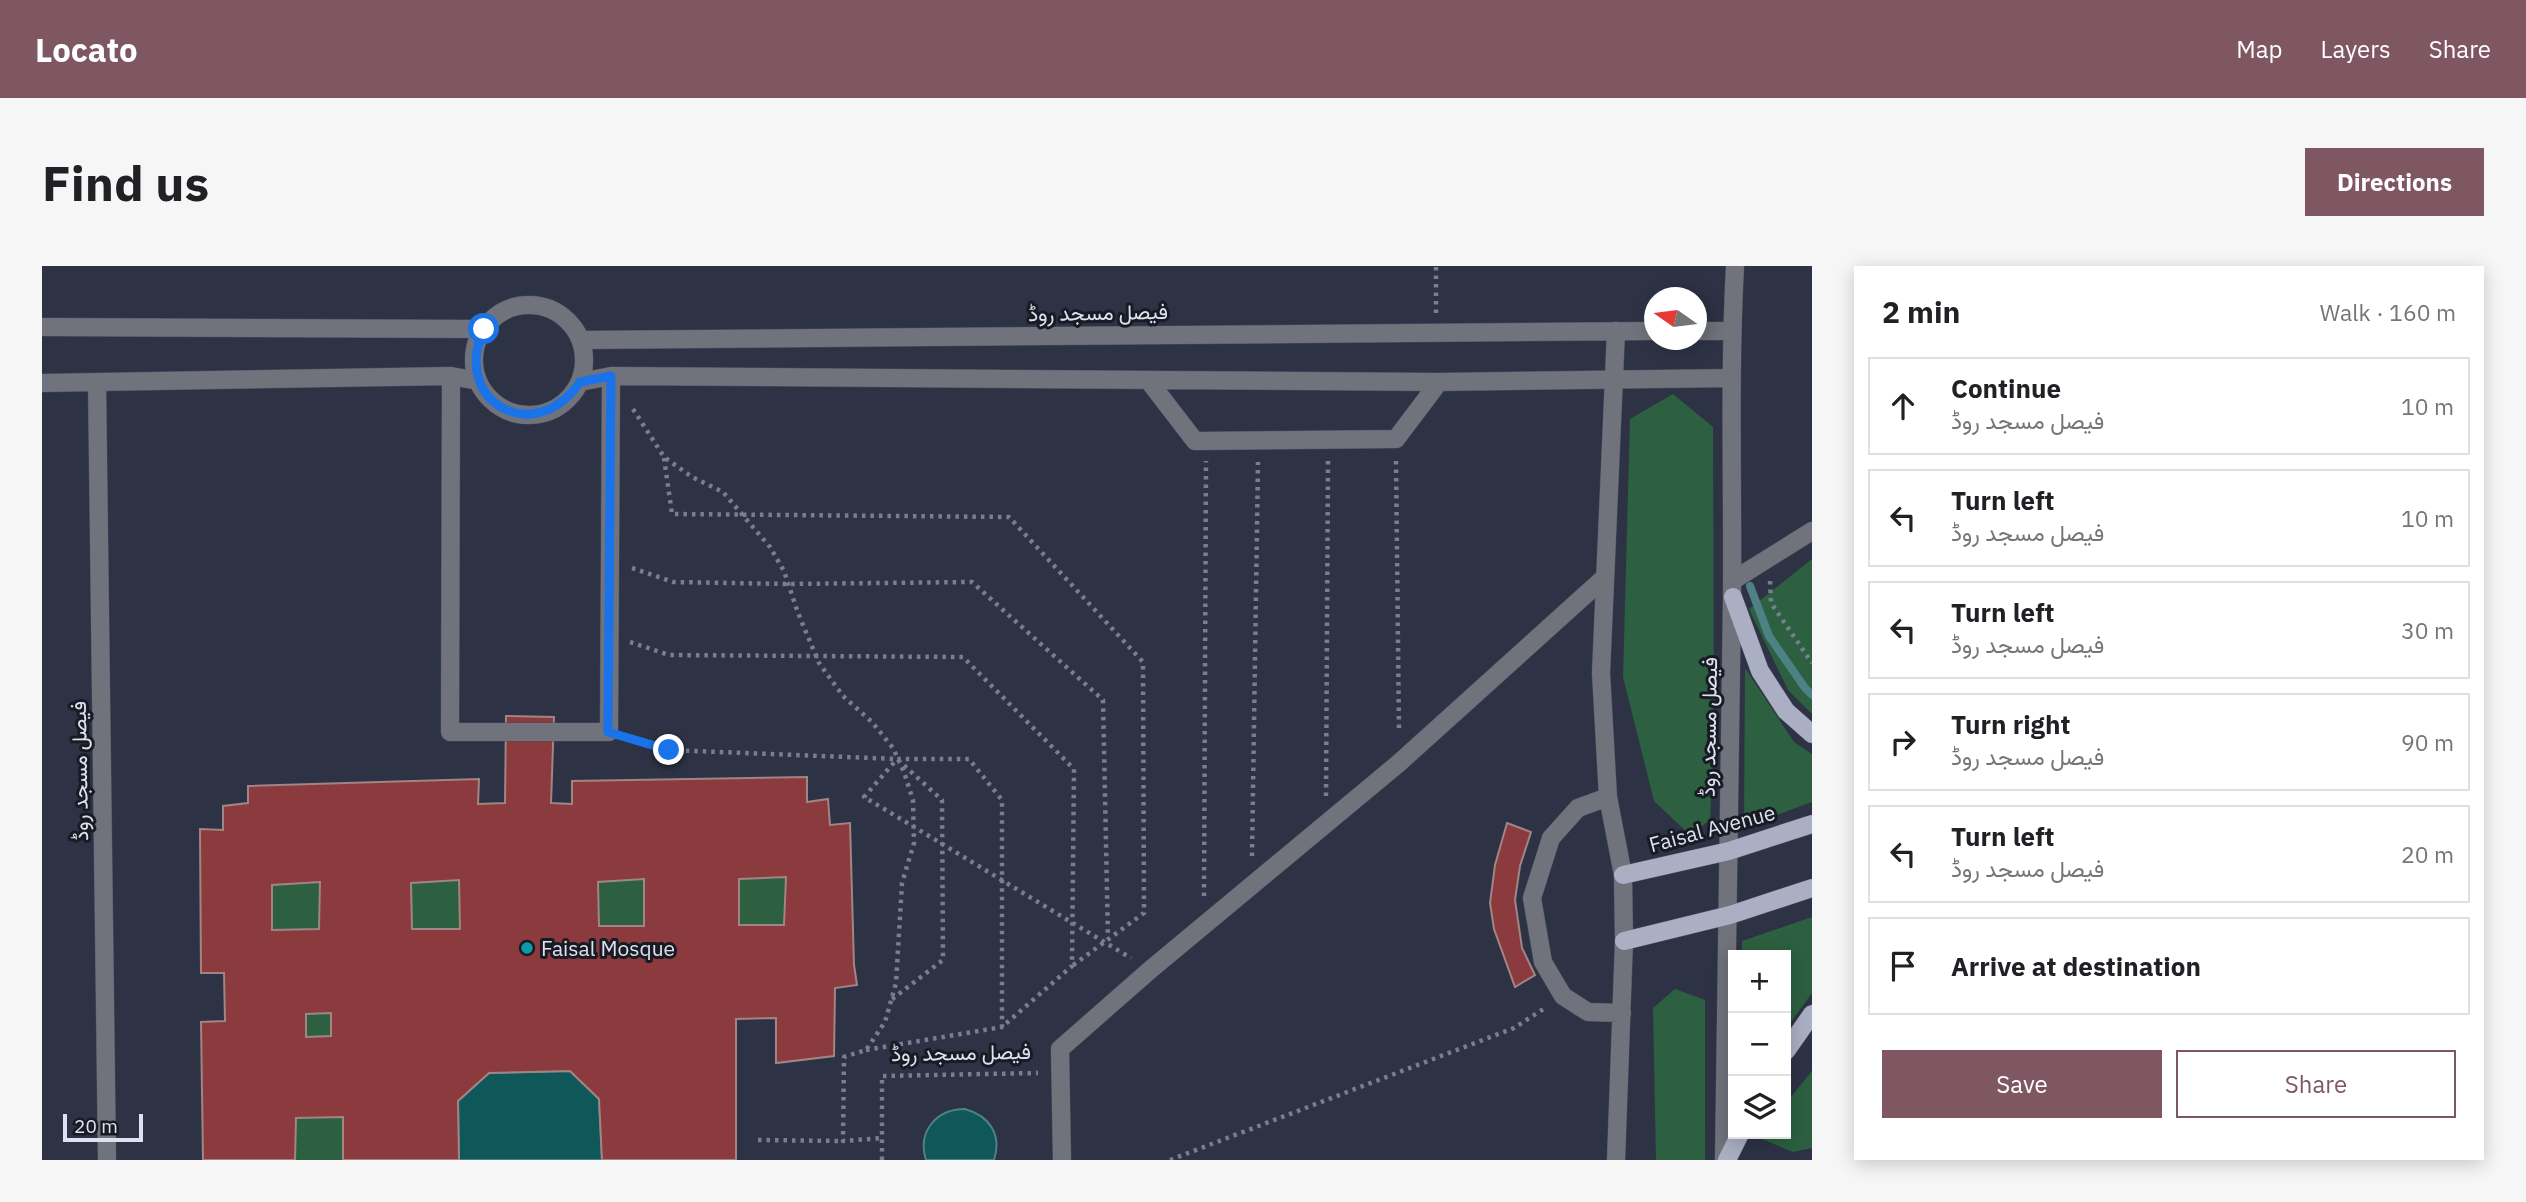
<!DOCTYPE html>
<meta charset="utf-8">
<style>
body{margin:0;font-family:"IBM Plex Sans",Vazirmatn,sans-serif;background:#f6f6f6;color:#202124}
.controls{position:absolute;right:21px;bottom:21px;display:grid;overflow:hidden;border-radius:0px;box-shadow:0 4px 18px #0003}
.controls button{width:63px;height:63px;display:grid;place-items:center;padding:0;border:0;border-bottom:2px solid #e0e0e0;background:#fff;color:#202124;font:35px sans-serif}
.compass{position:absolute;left:1602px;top:21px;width:63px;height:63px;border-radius:50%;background:#fff;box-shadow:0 4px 18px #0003;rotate:284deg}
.scale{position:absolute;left:21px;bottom:18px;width:80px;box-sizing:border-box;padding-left:7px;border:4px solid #dee2ee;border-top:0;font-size:19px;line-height:24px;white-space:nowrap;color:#dee2ee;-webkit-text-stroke:5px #181b23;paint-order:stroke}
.stop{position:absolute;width:21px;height:21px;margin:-16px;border:5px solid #1a73e8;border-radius:50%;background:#fff}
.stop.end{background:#1a73e8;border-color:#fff;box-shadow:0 2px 7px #0008}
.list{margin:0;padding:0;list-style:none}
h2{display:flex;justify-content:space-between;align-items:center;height:91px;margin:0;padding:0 28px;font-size:30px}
h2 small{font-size:23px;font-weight:400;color:#757577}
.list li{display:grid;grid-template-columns:46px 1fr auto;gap:21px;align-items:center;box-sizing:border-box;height:98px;margin:0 14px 14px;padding:0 14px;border:2px solid #e0e0e0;border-radius:0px}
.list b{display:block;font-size:26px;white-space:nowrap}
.list p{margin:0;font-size:23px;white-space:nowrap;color:#757577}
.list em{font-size:23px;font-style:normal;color:#757577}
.actions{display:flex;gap:14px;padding:21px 28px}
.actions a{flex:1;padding:16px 0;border:2px solid #7e5763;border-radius:0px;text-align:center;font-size:24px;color:#7e5763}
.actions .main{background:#7e5763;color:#fff}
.icon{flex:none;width:38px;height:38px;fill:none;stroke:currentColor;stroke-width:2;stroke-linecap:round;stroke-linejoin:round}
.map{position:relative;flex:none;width:1770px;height:894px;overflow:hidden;border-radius:0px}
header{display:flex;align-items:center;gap:42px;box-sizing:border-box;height:98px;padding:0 35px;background:#7e5763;color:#fff}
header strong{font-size:33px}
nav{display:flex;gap:38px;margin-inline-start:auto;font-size:24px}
.intro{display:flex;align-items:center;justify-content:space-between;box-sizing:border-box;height:168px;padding:0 42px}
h1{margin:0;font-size:49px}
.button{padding:18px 32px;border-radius:0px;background:#7e5763;color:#fff;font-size:24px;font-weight:700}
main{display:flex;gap:42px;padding:0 42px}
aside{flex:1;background:#fff;border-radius:0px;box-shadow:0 4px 18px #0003}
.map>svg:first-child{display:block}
</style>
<header>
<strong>Locato</strong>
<nav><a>Map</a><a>Layers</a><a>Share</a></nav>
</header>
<div class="intro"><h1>Find us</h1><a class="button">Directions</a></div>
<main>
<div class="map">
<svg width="1770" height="894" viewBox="0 0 1770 894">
<rect width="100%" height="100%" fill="#2d3345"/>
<path fill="#2c6040" d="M1631,128L1671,161L1672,479L1668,554L1648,569L1612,535L1581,411L1588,153Z
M1770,293V448L1746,424L1707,343Z
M1703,402L1752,476L1770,488V536L1702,561Z
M744,611L742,659H697V613Z
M602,613V660H557L556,616Z
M417,614L418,663H370L369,617Z
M278,616L277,663L230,664V619Z
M1770,651V727L1744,763V689H1700V675Z
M1633,723L1663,734V894H1614L1611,742Z
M289,747V770L264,771V748Z
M1770,805V882L1751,886L1715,871L1717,868H1744V837Z
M301,851V894H253L254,852Z"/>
<path fill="#105759" stroke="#4e8186" stroke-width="2" d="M528,805L557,833L560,894H417L416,835L447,807Z
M923,843C948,850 960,869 952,894H884C875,866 894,843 923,843Z"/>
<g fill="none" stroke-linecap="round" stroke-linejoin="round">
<path stroke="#4e8186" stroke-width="8" d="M1708,320L1727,370L1763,422L1770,429"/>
</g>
<path fill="#8b3b3d" stroke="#a08584" stroke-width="2" fill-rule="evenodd" d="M464,450L512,451L509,537L530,538V515L765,511V536L786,533L788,559L808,557L812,699L815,719L793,722L792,790L734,797V752L694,753V894H560L557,833L528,805L447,807L416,835L417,894H301V851L254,852L253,894H161L159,756L183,755L182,707H159L158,563L181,564V540L206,537V520L437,513L436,538L463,537ZM744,611L742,659H697V613ZM602,613V660H557L556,616ZM417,614L418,663H370L369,617ZM278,616L277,663L230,664V619ZM289,747V770L264,771V748Z
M1465,557L1489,566L1478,600L1473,634L1480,682L1493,709L1473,721L1452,663L1448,637L1453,599Z"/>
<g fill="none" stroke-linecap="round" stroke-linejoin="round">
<g stroke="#494f60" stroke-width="19">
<path id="minor" d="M432 94a55 55 0 1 1 110 0a55 55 0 1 1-110 0Z
M0,61L442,63
M1574,65L1559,407L1566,531L1581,609L1582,675L1574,894
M1654,65H1689
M539,74L1612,65
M409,110L408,466H567L569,110
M1106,114L1153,175L1354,173L1397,116
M55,116L65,894
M538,116L569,110L1397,116L1690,112
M0,117L409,110L436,115
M1690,315L1770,265
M1566,531L1536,542L1509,572L1490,632L1501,696L1521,730L1546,746L1580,747
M1020,894L1018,783L1108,704L1357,497L1563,311
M1682,894C1686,707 1689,520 1690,333C1691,222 1687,111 1693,0"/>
</g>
<g stroke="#494f60" stroke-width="19">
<path id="major" d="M1691,331L1718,405L1744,445L1770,468
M1581,609L1687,585L1770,558
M1582,675L1688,649L1770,622
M1744,785L1770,748
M1685,894L1698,868"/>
</g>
<path stroke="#797e8e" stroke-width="4.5" stroke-dasharray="3.5 5" stroke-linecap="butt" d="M1394,47V0
M591,143L622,191L650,211L681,226L728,281L742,305L756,347L777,397L801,430L830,456L851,482L862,506L871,534L872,577L860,617L854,717L843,756L824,784L802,791L801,875L840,872
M622,192L630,248L967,251L1101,396L1102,647L1030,700
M1354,195L1357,466
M590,302L631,316L746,318L930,316L1061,434L1066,673
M1728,315L1729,337L1770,397
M588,376L627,389L921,391L1032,503L1030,700L960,761V534L927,493H855L822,531C911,584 1000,639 1089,692
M586,472L627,484L855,493L900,534L901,694L849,734
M1284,530L1286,195
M1210,590L1216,196
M1162,630L1164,195
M824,784L960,761
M716,874L801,875
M840,894V810L996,807
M1128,894L1472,762L1503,742"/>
<use href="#minor" stroke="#70727c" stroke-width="18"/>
<use href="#major" stroke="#abafc3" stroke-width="18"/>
</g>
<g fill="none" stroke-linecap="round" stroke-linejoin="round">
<path stroke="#1a73e8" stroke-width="9" d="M442,63C408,135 492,183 538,116L569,110L566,466L627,484"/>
</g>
<circle fill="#0f9aa8" stroke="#181b23" stroke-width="2.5" cx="485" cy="682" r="7"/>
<g text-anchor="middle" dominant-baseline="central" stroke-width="6" stroke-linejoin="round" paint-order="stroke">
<g font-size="21" fill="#dee2ee" stroke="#181b23">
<text transform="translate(1056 46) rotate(-1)">فیصل مسجد روڈ</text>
<text transform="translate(1666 461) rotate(-89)">فیصل مسجد روڈ</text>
<text transform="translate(37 505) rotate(-91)">فیصل مسجد روڈ</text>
<text transform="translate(1670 562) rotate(-15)">Faisal Avenue</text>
<text transform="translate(919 786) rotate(-1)">فیصل مسجد روڈ</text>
</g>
<g font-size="21" fill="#dee2ee" stroke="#181b23" text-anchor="start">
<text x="499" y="682">Faisal Mosque</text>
</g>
</g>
</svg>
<div class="controls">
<button>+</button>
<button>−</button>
<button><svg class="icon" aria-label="layers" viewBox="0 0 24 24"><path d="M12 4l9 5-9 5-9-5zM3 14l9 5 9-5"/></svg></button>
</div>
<svg class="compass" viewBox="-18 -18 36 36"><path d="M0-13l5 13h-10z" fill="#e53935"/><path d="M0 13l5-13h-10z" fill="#757577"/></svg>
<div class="scale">20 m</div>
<div class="stop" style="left:442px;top:63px"></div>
<div class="stop end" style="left:627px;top:484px"></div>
</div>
<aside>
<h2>2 min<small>Walk · 160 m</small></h2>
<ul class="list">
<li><svg class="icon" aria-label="ahead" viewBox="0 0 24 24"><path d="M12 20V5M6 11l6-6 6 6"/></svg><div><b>Continue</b><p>فیصل مسجد روڈ</p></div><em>10 m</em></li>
<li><svg class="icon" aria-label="left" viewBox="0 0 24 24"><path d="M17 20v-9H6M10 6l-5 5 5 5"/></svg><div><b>Turn left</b><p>فیصل مسجد روڈ</p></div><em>10 m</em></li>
<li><svg class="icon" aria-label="left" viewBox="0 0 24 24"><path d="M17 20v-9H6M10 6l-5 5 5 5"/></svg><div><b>Turn left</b><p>فیصل مسجد روڈ</p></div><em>30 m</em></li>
<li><svg class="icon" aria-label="right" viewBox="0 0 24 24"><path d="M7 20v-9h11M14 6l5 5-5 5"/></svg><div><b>Turn right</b><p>فیصل مسجد روڈ</p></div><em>90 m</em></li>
<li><svg class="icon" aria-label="left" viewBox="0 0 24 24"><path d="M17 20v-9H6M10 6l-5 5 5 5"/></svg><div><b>Turn left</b><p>فیصل مسجد روڈ</p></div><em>20 m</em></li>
<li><svg class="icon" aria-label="arrive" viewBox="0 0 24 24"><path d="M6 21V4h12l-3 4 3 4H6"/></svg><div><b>Arrive at destination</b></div></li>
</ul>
<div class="actions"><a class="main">Save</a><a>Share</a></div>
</aside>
</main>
